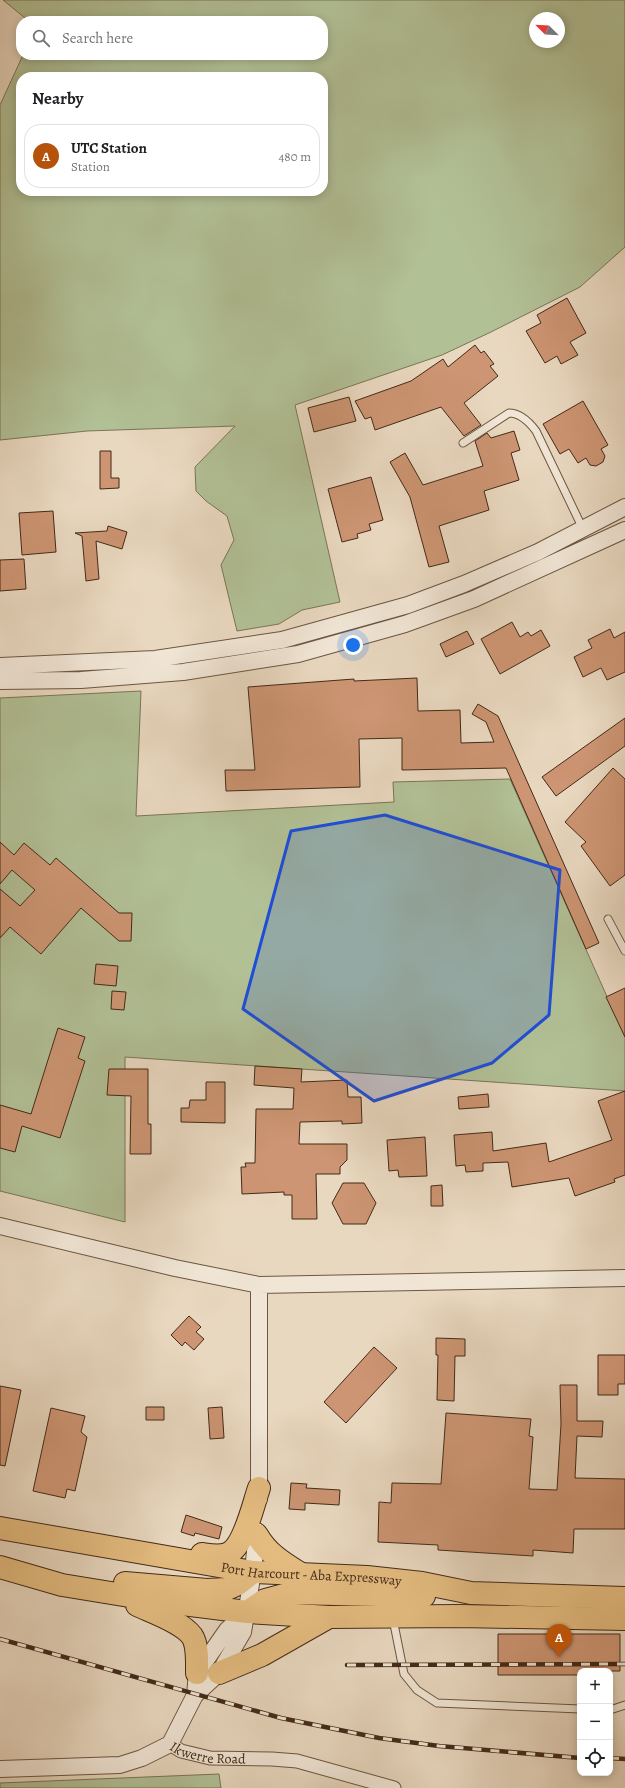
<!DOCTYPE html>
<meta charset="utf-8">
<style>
body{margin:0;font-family:Alegreya,serif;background:#f6f6f6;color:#202124}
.controls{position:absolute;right:12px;bottom:12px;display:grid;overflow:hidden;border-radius:8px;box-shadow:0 2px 10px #0003}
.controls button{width:36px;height:36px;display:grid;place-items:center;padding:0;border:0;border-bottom:1px solid #e0e0e0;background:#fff;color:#202124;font:20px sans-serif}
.compass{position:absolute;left:529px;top:12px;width:36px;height:36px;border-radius:50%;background:#fff;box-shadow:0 2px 10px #0003;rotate:294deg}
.you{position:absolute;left:353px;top:645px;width:14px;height:14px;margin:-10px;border:3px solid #fff;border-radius:50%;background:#1a73e8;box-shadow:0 0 0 6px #1a73e833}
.badge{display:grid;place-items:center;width:26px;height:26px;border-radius:50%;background:#b45309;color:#fff;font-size:13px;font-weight:700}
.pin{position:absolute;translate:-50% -33px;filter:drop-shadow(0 1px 2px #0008)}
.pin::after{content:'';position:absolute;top:21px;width:14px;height:12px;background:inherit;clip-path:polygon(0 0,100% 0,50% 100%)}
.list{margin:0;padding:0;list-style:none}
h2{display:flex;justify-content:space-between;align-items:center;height:52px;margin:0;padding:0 16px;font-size:17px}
h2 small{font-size:13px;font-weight:400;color:#757577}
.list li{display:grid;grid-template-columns:26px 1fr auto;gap:12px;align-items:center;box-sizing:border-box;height:64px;margin:0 8px 8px;padding:0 8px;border:1px solid #e0e0e0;border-radius:16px}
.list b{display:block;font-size:15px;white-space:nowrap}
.list p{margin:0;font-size:13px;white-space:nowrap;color:#757577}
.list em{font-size:13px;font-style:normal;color:#757577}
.icon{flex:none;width:22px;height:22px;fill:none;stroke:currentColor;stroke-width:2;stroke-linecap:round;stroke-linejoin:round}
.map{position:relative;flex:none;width:625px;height:1788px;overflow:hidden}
.search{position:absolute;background:#fff;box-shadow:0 2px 10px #0003;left:16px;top:16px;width:312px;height:44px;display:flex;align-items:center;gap:10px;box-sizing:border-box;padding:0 14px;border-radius:16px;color:#757577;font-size:15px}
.panel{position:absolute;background:#fff;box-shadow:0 2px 10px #0003;left:16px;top:72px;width:312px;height:124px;border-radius:16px}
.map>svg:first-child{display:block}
</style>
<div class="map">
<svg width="625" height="1788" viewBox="0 0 625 1788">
<rect width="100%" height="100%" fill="#e9d8c0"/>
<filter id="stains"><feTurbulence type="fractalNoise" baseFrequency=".005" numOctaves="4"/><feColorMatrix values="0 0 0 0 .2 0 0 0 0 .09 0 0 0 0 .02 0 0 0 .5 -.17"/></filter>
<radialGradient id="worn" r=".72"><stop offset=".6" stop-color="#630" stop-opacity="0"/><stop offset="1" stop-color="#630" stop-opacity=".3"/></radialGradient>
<path fill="#b2c096" stroke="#7a7556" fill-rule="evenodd" d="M3,0H625V247L580,287L491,332L442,355L295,405L340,602L302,610L279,624L237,631L221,565L234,540L227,516L206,501L196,491L195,467L235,426L87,431L0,440V105L23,55H323V21H25V18ZM535,18H559V42H535ZM21,77H323V191H21Z
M141,691L136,816L394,802L393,782L510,779L625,1037V1091L125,1057V1222L0,1191V698Z
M219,1774L221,1788H0V1783Z"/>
<path fill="#cd9573" stroke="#432a17" d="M567,298L586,333L570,342L578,355L561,364L557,356L545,363L526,331L541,323L537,315Z
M475,345L481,353L484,351L494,364L490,366L498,376L464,403L481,425L464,436L441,407L375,430L371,417L365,419L355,401L411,381L443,359L448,367Z
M349,397L356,421L314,432L308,408Z
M583,401L608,445L601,449L605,456L603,462L596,466L590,465L586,458L578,463L569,449L560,454L543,424Z
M514,431L520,450L511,453L519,480L484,491L489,510L439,526L449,562L429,567L410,497L390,462L405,453L423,485L483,466L475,441L487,433L491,438Z
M100,451H111V478H119V488L100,489Z
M371,477L383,520L369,524L371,530L357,534L358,538L342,542L328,489Z
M53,511L56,552L22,555L19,513Z
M108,526L127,532L122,549L96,541L99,579L86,581L82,536L75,533L107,531Z
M24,559L26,589L0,591V560Z
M512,622L520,637L528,632L531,636L541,630L550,646L500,674L481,639Z
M610,629L614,638L625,632V672L607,680L601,668L583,677L574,657L592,648L588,640Z
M467,631L474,644L446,657L440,644Z
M417,678L418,711L460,710L461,743L494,742L486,722L472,714L478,704L498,716L599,943L586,949L506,768L402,770V738L359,739L360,787L226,791L225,770H255L248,687L354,679V681Z
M625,718V746L556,796L542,777Z
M613,768L625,779V875L610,886L581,846L586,842L565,822Z
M0,842L14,855L24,843L50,865L56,858L119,913H132L131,941H119L81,908L41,954L10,927L0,938V889L20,906L35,890L12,870L0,884Z
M96,964L118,966L116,986L94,984Z
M625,988V1037L606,997Z
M112,991L126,992L124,1010L111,1009Z
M58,1028L85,1037L78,1058L85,1061L60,1138L22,1126L15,1152L0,1148V1105L31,1114Z
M255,1066L302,1069L301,1082L347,1080L348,1097H361L362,1123L342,1124V1121L300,1122L299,1144H347V1160L340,1167V1174H316L317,1219H292V1195H284V1192L242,1194L241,1167H246L245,1163H255L256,1109H293L294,1088L254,1085Z
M109,1069H148V1124H151V1154H130L131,1096L107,1095Z
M206,1082H225V1123L181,1122V1108H189L190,1100H206Z
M625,1091V1175L614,1179L615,1182L575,1196L569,1178L512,1187L508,1162L483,1163V1171L466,1172L465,1165L456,1166L454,1135L492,1132L493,1151L546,1143L549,1162L612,1140L598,1101Z
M488,1094L489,1107L459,1109L458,1097Z
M425,1137L427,1176L399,1177L398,1170L389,1171L387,1140Z
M343,1183H364L376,1203L366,1224H343L332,1203Z
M442,1185L443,1206H431V1186Z
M189,1316L201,1327L196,1332L204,1339L194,1350L185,1342L182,1346L171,1335Z
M436,1338L465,1339V1356H455L454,1401L437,1400L438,1355H436Z
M374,1347L397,1368L346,1423L324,1402Z
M598,1355H625V1384H618V1395H598Z
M560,1385H577V1421H603L602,1437L577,1436L575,1478L625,1479V1529H574L573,1553L533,1550V1556L438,1550V1545L378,1542L379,1502L391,1503L392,1483L441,1484L446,1413L531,1419L529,1436L533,1437L529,1489L557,1490L561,1424Z
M0,1386L21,1390L5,1466L0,1465Z
M146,1407H164V1420H146Z
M222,1407L224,1438L210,1439L208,1408Z
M51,1408L85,1416L81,1432L87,1437L75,1491L67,1489L65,1498L33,1491Z
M291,1483L307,1484L306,1488L340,1490L339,1505L305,1503V1510L289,1509Z
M186,1515L222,1527L219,1539L195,1533L194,1536L181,1532Z
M498,1634H620V1671H580V1675H498Z"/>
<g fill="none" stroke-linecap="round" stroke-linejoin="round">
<g stroke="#6c5641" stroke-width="9">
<path id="service" d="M463,443L509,413C520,413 530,423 536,431L583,529
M608,919L625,951
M393,1619L404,1674L417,1690L437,1703L580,1709
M610,1710L625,1705"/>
</g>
<g stroke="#6c5641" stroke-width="15">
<g id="minor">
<path id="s1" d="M170,1744L181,1751L210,1758L272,1759L297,1761L394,1788"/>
</g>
</g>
<g stroke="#6c5641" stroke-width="18">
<path id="tertiary" d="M0,666L155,659L282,640L408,605L464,584L538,552L625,507
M0,681L81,680L183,672L298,654L405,624L474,599L625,530
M0,1226L175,1268L259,1285L625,1278
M259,1499V1285
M195,1695L219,1673L243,1632L253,1572L257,1531
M0,1769L120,1765L142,1758L170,1744L195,1695L197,1673L227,1630L247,1612"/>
</g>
<g stroke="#432a17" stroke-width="24">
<g id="trunk">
<path id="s2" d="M0,1528L253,1572L367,1577L422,1583L471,1593L625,1598"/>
<path d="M257,1535C267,1553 283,1563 301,1574"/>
<path d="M202,1554C209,1555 219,1557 227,1554C244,1548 253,1505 259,1488"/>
<path d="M0,1567L62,1585L166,1602L247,1612L329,1617L460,1616L625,1619"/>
<path d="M125,1583L207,1590L227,1589L238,1584L253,1572"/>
<path d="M137,1605C152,1612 182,1622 192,1636C198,1645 197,1662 197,1673"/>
<path d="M247,1612L265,1600L291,1593L424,1596"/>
<path d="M219,1673L262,1655L329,1617"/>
</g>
</g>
<use href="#service" stroke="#f1e6d6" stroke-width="7"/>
<use href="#minor" stroke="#f1e6d6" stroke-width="13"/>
<use href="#tertiary" stroke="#f1e6d6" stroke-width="16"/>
<use href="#trunk" stroke="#e4bc80" stroke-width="22"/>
<g stroke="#432a17" stroke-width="4.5">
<path id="rail" d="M0,1639L281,1718L379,1738L439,1746L580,1758
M347,1665L625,1664
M610,1758L625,1759"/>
</g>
<use href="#rail" stroke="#f1e6d6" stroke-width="3" stroke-dasharray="9" stroke-linecap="butt"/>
</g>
<path fill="#1d4ed8" fill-opacity="0.2" stroke="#1d4ed8" stroke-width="3" stroke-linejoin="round" d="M385,815L560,870L549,1015L492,1063L374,1101L243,1009L291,831Z"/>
<g text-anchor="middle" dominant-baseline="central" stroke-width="3" stroke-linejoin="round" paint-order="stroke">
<g font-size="14" fill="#432a17" stroke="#f1e6d6">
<text stroke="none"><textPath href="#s2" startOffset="315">Port Harcourt - Aba Expressway</textPath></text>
<text stroke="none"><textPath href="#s1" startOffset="40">Ikwerre Road</textPath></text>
</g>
</g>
<rect width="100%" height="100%" filter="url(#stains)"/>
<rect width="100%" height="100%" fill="url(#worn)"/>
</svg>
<div class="controls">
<button>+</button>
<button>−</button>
<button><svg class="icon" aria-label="locate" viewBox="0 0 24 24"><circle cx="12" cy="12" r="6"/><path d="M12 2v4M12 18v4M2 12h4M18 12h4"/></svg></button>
</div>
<svg class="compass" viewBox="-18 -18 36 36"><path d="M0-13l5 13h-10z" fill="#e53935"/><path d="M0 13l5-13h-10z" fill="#757577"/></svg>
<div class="you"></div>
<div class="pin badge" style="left:559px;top:1657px">A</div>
<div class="search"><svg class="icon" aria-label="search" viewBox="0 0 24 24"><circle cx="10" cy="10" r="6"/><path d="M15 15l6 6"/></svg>Search here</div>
<section class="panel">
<h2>Nearby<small></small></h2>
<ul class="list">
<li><span class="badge">A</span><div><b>UTC Station</b><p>Station</p></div><em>480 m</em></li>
</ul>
</section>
</div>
